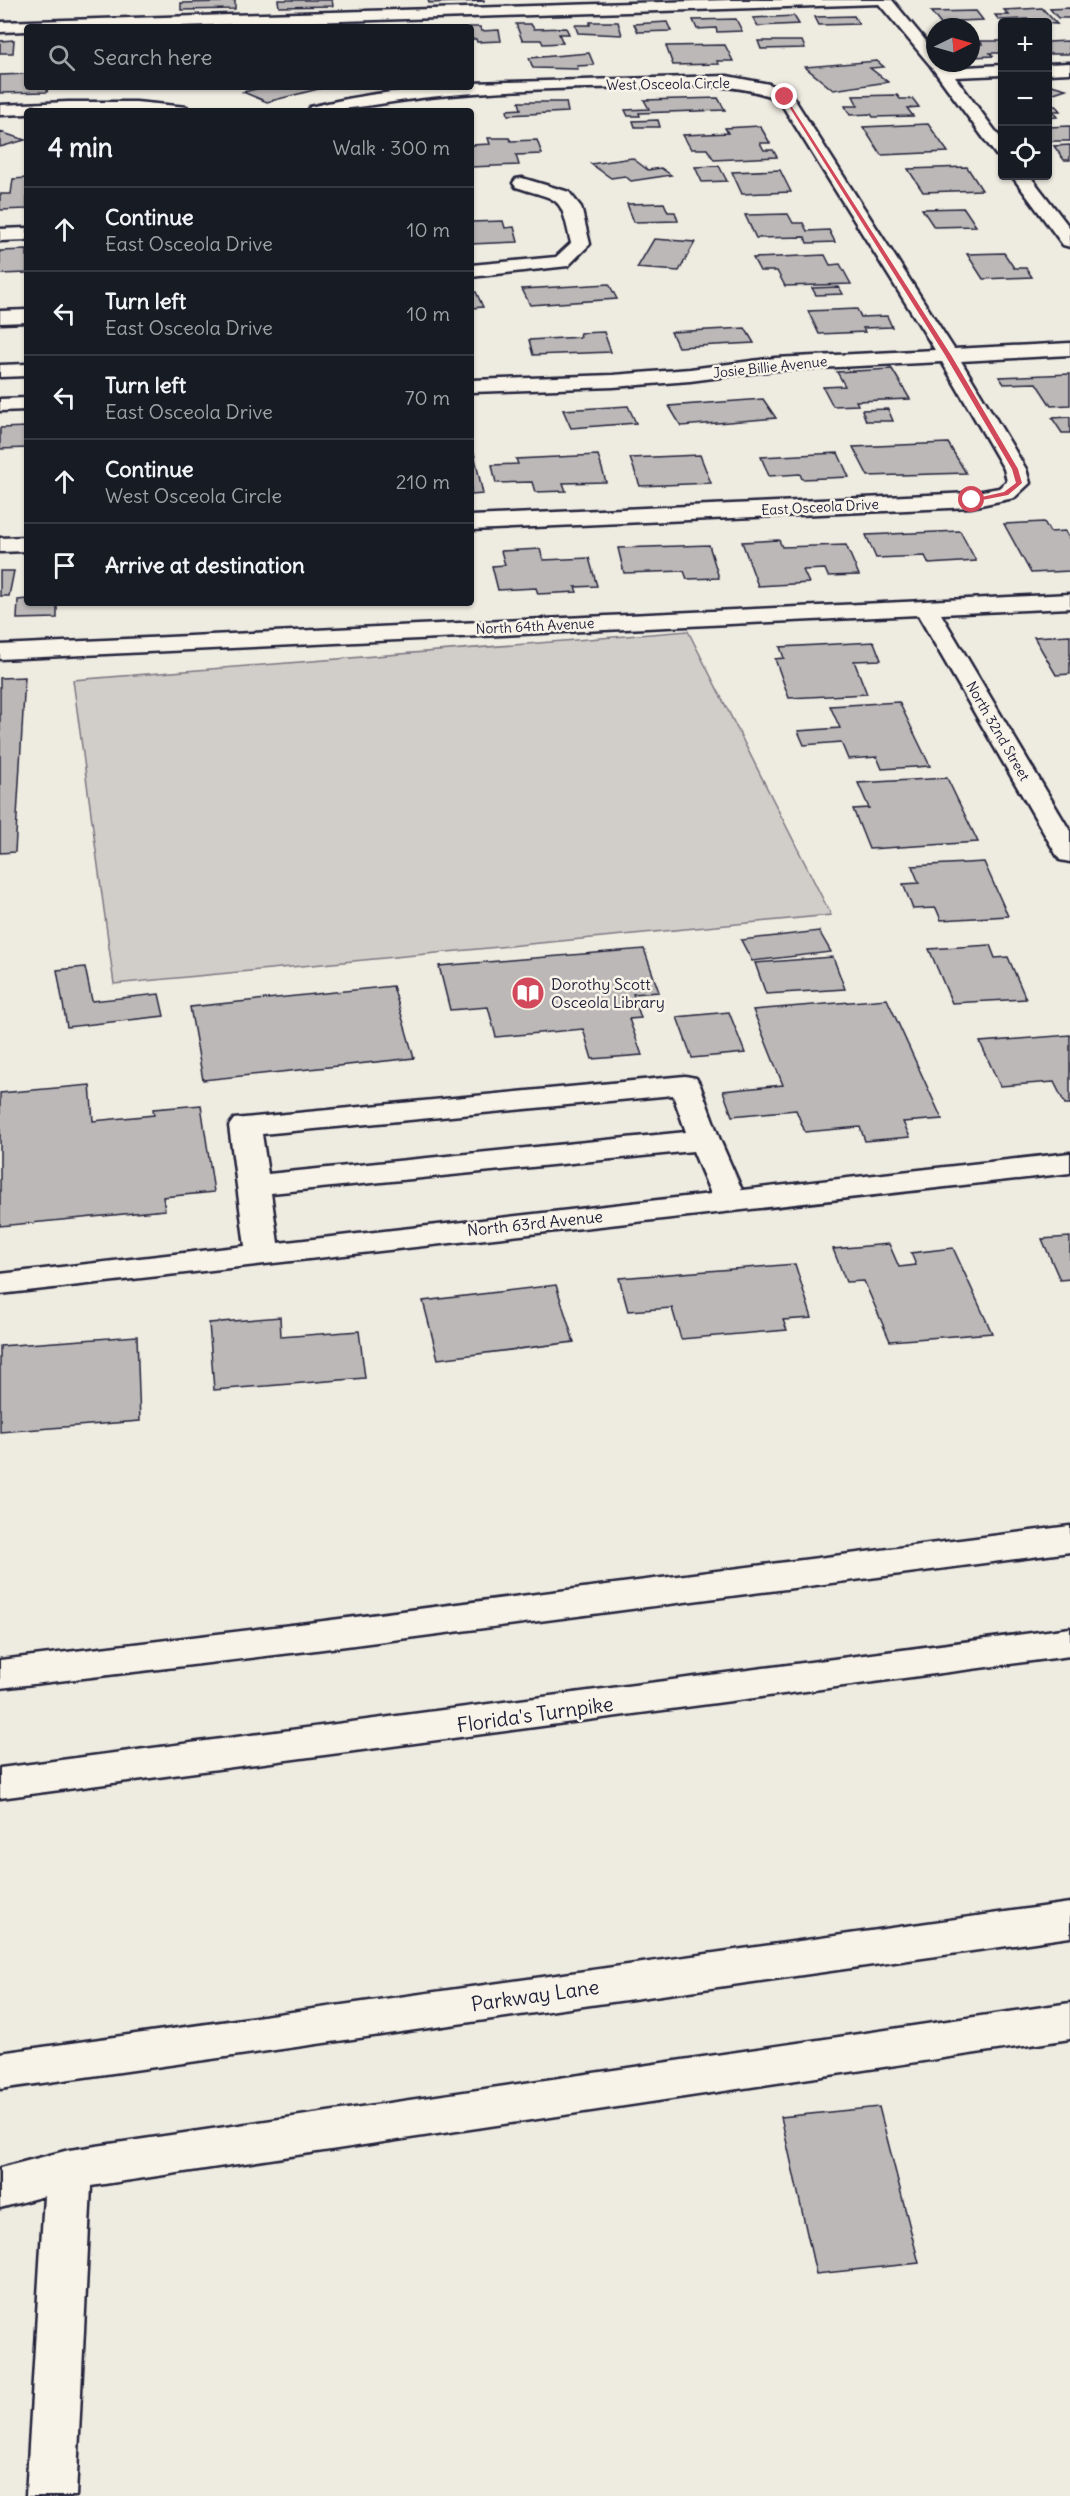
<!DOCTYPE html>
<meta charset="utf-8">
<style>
body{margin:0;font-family:Delius,sans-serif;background:#20242c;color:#f1f3f6}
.controls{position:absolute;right:18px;top:18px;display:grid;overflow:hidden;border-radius:6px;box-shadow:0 2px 4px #0004}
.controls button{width:54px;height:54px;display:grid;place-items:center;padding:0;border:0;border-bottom:2px solid #363941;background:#171b24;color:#f1f3f6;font:30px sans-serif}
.compass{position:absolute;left:926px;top:18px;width:54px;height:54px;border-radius:50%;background:#171b24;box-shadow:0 2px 4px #0004;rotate:85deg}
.stop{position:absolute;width:18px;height:18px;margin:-14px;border:4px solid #d1495b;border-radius:50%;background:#fff}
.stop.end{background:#d1495b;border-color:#fff;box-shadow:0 2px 6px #0008}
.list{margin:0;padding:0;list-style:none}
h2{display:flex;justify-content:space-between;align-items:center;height:78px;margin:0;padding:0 24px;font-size:26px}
h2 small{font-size:20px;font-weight:400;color:#9ea1a6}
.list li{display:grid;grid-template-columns:39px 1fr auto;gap:18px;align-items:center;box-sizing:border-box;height:84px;padding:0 24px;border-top:2px solid #363941}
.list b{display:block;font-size:22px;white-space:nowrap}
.list p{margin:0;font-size:20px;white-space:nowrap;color:#9ea1a6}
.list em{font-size:20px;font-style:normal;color:#9ea1a6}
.icon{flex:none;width:33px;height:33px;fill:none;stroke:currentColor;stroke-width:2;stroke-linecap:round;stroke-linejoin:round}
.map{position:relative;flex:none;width:1070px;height:2496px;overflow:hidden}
.search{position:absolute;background:#171b24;box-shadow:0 2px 4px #0004;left:24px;top:24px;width:450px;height:66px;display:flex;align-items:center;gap:15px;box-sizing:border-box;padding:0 21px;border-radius:6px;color:#9ea1a6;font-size:22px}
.panel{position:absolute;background:#171b24;box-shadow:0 2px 4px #0004;left:24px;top:108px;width:450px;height:498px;border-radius:6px}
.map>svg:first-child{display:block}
</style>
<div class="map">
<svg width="1070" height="2496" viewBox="0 0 1070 2496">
<rect width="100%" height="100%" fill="#eeebe1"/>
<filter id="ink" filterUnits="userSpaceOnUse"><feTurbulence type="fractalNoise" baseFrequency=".0167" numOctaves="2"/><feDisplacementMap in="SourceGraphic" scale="12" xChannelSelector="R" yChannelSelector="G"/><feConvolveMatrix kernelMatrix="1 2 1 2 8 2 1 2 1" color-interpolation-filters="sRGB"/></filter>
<g filter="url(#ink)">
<path fill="#d1cdc9" stroke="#7a7882" stroke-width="1.5" d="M688,631L831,915L114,984L73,680Z"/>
<path fill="#bbb8b7" stroke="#22223b" stroke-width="1.5" d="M221,0H235V9L181,10V3L221,2Z
M278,0H332L333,6L279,7Z
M428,0H484V1L429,3Z
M1042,8L1057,24L1031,22L1028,19L999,20L995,15H1009L1004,10Z
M1070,8V18H1058L1050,9Z
M976,11L983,20L959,21L963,27H943L931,12Z
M794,16L799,24L758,26L753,18Z
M854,16L859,24L819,25L815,17Z
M736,19L742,31L717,32L716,28L697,29L693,20Z
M590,22H618L622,35L578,33L575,25H590Z
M667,22L671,31L638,32L634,24Z
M516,24H531L534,29L566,28L569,34H559L563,43L543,44L541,40H522Z
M469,27H480L481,31L499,30L501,41L477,42L476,39H471Z
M14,40L13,53H0V41Z
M758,41H802L805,48L761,49Z
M980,41H1002V53H990L993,56L972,57L971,45L982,44Z
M1068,41L1070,54H1048V42Z
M725,45L733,61H717L719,64L673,65L666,46Z
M589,53L594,65L577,66L578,69L533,68L529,58Z
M877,61L884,67L870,68L888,82L833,90L805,67Z
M27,74V87H48L47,92L0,93V75Z
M1048,84L1066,89L1048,95Z
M265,87H326L267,102L243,92Z
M897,95L900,99H913L919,107L907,108L913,116L873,117L871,114L850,115L845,106H858L853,96Z
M718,98L725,110L639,113L640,116H628L625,110L649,109L644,100Z
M519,102H566L568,112L508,115L507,110L521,109Z
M1048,106H1056L1060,111H1052L1057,117L1048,118Z
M658,120L660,127H635L633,121Z
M928,124L948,152L881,155L863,127Z
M760,126L770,143H760L764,150H773L777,157L714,160L707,149H691L683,135L728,133L725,128Z
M1070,126V141H1048V127Z
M0,132L25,140L0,147Z
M488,138H509L511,141L537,140L542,154L516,155L519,165L471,167V145L490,144Z
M1070,145V160H1064L1054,146Z
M632,158L648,170L661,168L671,175L631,181L625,176L611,178L591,164Z
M719,166L727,181L702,182L695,167Z
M967,167L982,190L923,192L908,169Z
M780,170L791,192L742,194L732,172Z
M27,178V209L0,210V194H11L13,179Z
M664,203L668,212H675L678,221L634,222L627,204Z
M964,208L976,226L934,227L922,209Z
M788,214L793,223H803L807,231L829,230L835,242L807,243L805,237L756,238L745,215Z
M503,221L505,228L514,227L518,242L471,244V222Z
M654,239L695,242L679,271L637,268Z
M27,250V273L0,274V251Z
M1004,253L1014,268H1026L1032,277L983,279L967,254Z
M825,255L830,265L840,264L851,284L785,286L777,271H760L753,258Z
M609,284L617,299L530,305L522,289Z
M839,287L843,294L816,295L812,288Z
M471,292H476L483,307L471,308Z
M857,309L861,317L887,316L892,327L863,328L865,332L819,334L808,311Z
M745,328L754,343L678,347L671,332Z
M604,332L611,352L533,355L529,340L581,337L580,333Z
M892,369L910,399L856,401L858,405L833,406L823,387L845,386L837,372Z
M1070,374V405L1051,406L1036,383L1004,384L999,377Z
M763,399L776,418L681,426L669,406Z
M628,406L636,423L571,428L563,410Z
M888,409L893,421H866L862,410Z
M1070,417V433H1062L1052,418Z
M27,427V448L0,449V428Z
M948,443L966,473L868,476L853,447Z
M471,453H474L483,494L471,495Z
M838,453L849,477L802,479L800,474L769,476L761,457Z
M598,455L606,482L563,483L566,491L535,492L532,482L496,483L492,465L518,464L516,459Z
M700,455L711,483L640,486L630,458Z
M1044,522L1050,532L1065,531L1070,540V571L1031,573L1004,524Z
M960,531L976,561L929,564L925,556L876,558L866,535Z
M779,540L782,547L846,545L859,575L828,576L825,569L803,570L809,583L758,586L742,542Z
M709,545L719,578L687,579L684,571L624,573L618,548Z
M540,549L543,560L589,558L597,586L575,587L577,592L538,594L536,588L498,590L492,566L505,565L501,551Z
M0,571H14L9,596H0Z
M27,599V603H57V618L17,619L18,600Z
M1070,635V674L1056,675L1034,637Z
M874,642L881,660L854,661L867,694L789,698L775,659L784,658L780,647Z
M25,677L15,852L0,853V678Z
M899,702L930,766L882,769L877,757L848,759L841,742L804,745L798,731L840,728L830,706Z
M947,778L978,842L869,849L853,809L869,808L858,783Z
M984,862L1008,916L941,920L936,908L913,909L903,884L919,883L912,866Z
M819,931L831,952L752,961L741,940Z
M990,945L995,958L1008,957L1026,999L952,1003L929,949Z
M644,949L659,992L633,994L641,1018L629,1019L642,1055L592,1059L583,1029L496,1037L488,1007L450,1010L439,966Z
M833,957L845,989L766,994L755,963Z
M85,967L92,1001L159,994L164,1016L67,1027L57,970Z
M393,986L414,1058L203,1080L190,1007Z
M887,999L942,1119L903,1122L910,1137L865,1141L860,1127L805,1132L796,1110L732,1116L723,1091L783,1085L753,1010Z
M729,1012L745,1053L692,1058L677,1017Z
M1070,1035V1104H1065L1054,1082L1000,1086L980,1042Z
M90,1085L93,1121L154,1115L153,1109L201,1105L214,1192L163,1197L165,1210L0,1226V1093Z
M1070,1237V1279L1060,1280L1042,1239Z
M889,1244L899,1267L916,1265L911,1253L953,1248L992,1333L890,1341L864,1281L846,1282L833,1249Z
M795,1264L812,1318L783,1320L787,1330L681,1339L672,1308L628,1311L619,1278Z
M556,1285L574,1342L438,1359L423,1301Z
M280,1317L281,1337L359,1331L365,1378L214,1390L209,1323Z
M137,1336L140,1421L0,1432V1346Z
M879,2107L919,2263L816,2274L781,2117Z"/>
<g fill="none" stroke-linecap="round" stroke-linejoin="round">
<g stroke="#22223b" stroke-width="5">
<path id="minor" d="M729,0H892L935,52V63H944L948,68L1002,65V75L955,77L1002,140V156L996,155L930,65L879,4L150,27H27V31L0,32V22Z
M1070,63V73L1048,74V64Z
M727,76L769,84L791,94L954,349L1070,343V355L961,361L1026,469L1030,483L1014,498L971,507L471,530V516L971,493L999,488L1007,481L1004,469L942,362L775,370L690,381L613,387L471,392V380L613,375L690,369L775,358L935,350L779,100C737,81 694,87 649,87C579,88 509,89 439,96C395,100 352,111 308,111L310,107C363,94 416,87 471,87V83Z
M68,102H136L187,107L189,111H27V114L0,115V105Z
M1012,176H1030L1070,228V247L1063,245Z
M522,178L569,192L581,207L590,244L568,266L471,277V265L556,257L571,243C560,194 562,202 516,187L513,183L516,179Z
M27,228V240L0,241V229Z
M27,310V322L0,323V311Z
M27,364V376L0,377V365Z
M27,398V410L0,411V399Z
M27,537V551L0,552V538Z
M1070,594V608L941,614L1070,831V862L1060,860L1056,854L918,615L0,659V645Z
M685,1076L696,1078L700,1085L720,1140L742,1190L1070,1153V1173L0,1294V1274L245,1246L229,1126L234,1119ZM673,1095L686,1132L268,1174L262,1134ZM693,1151L711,1194L278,1243L271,1193Z
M1070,1903V1937L0,2089V2053Z
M1070,2003V2039L91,2186L76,2496H26L44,2196L0,2208V2168L69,2150Z"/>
</g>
<g stroke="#22223b" stroke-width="5">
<path id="highway" d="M1070,1526V1552L308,1651L0,1688V1660L308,1623Z
M1070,1628V1656L0,1798V1768Z"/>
</g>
<use href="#minor" fill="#f7f3e8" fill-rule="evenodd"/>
<use href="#highway" fill="#f7f3e8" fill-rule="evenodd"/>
</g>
</g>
<path fill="#d1495b" d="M785,96L951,355L1018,469L1022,483L1008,495L972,502L968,500L1004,492L1016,483L1012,469L945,355L783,97Z"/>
<defs>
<g id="library-disc" transform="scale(1.725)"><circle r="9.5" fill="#d1495b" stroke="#f7f3e8"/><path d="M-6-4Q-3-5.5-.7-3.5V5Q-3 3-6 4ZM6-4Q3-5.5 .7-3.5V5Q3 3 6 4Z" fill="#fff"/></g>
</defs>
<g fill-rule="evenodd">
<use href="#library-disc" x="528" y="993"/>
</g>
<g text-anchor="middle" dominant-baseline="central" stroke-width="5" stroke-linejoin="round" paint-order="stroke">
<g font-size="14" fill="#22223b" stroke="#f7f3e8">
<text transform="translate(668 84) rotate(-1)">West Osceola Circle</text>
<text transform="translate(770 367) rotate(-6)">Josie Billie Avenue</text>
<text transform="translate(820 507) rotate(-3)">East Osceola Drive</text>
<text transform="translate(535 626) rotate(-3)">North 64th Avenue</text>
<text transform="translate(998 731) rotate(60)">North 32nd Street</text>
</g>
<g font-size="16" fill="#22223b" stroke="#f7f3e8" text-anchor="start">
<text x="551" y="984">Dorothy Scott<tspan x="551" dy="18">Osceola Library</tspan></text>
</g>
<g font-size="16" fill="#22223b" stroke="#f7f3e8">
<text transform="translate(535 1223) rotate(-6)">North 63rd Avenue</text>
</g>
<g font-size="20" fill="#22223b" stroke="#f7f3e8">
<text transform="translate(535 1714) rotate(-8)">Florida's Turnpike</text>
<text transform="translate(535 1995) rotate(-8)">Parkway Lane</text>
</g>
</g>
</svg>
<div class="controls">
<button>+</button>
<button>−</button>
<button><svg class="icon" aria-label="locate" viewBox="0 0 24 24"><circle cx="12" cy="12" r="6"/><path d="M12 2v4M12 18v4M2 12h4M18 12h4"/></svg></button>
</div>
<svg class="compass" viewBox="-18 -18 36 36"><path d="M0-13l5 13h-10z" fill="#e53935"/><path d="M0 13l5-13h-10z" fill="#9ea1a6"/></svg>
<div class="stop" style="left:972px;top:500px"></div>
<div class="stop end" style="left:785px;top:97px"></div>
<div class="search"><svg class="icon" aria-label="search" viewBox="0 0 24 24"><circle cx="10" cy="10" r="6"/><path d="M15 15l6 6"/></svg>Search here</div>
<section class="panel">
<h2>4 min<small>Walk · 300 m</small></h2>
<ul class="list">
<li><svg class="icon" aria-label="ahead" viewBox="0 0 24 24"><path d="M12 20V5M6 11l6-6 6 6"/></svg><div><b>Continue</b><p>East Osceola Drive</p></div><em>10 m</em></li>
<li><svg class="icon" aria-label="left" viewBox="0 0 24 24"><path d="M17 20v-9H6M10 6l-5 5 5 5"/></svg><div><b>Turn left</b><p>East Osceola Drive</p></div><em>10 m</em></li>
<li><svg class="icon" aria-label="left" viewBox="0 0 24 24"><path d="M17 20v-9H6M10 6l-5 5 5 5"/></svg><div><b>Turn left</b><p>East Osceola Drive</p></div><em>70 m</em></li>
<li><svg class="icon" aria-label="ahead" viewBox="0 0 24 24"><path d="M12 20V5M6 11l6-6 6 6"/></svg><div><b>Continue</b><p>West Osceola Circle</p></div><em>210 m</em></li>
<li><svg class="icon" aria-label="arrive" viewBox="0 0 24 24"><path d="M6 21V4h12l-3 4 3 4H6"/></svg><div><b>Arrive at destination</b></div></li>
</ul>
</section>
</div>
